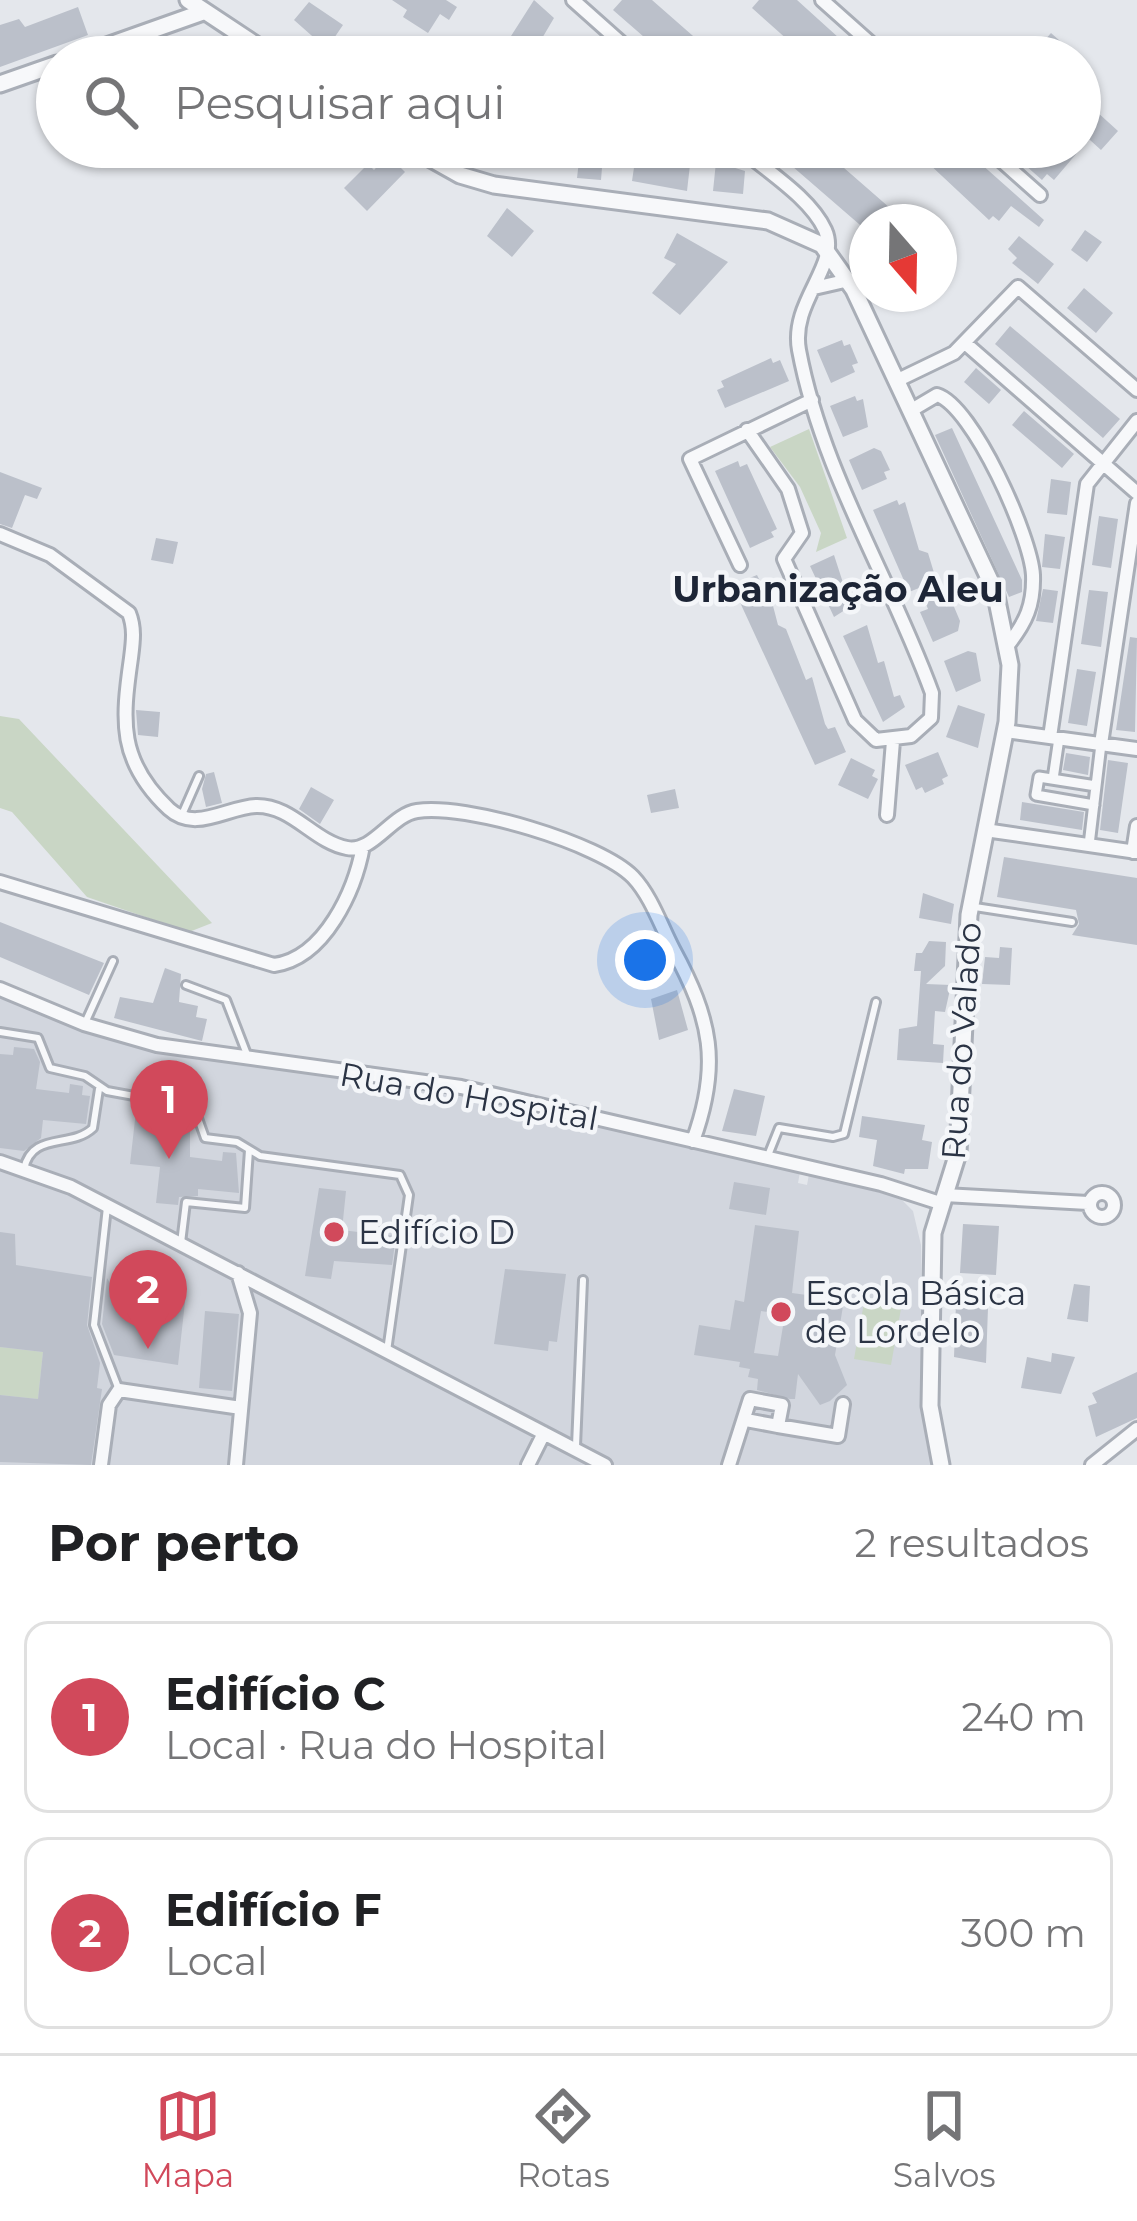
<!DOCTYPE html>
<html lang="pt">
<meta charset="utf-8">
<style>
body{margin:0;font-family:Montserrat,sans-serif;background:#f6f6f6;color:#202124}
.compass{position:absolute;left:849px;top:204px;width:108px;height:108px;border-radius:50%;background:#fff;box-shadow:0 3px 9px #0004;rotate:160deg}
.you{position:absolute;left:645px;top:960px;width:42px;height:42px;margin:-30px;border:9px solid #fff;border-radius:50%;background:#1a73e8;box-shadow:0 0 0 18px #1a73e833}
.badge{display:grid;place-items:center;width:78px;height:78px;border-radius:50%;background:#d1495b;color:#fff;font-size:39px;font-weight:700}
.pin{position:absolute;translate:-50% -99px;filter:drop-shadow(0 3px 6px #0008)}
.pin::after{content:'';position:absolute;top:63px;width:42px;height:36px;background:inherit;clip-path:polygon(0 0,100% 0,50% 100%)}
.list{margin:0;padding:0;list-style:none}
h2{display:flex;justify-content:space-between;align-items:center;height:156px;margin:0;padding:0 48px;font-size:51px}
h2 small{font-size:39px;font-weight:400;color:#757577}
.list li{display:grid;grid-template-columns:78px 1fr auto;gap:36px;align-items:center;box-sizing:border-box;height:192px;margin:0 24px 24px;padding:0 24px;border:3px solid #e0e0e0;border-radius:24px}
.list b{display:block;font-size:45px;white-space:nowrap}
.list p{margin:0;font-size:39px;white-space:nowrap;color:#757577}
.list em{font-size:39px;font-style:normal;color:#757577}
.icon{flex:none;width:66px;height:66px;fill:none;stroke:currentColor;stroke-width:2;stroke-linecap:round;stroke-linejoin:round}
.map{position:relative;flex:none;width:1137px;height:1465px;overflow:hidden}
.search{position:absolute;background:#fff;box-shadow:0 3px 9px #0004;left:36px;right:36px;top:36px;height:132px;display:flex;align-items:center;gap:30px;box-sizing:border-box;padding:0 42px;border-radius:66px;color:#757577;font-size:45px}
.sheet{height:588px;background:#fff}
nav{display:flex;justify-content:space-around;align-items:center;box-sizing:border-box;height:168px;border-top:3px solid #e0e0e0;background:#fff;font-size:33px;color:#757577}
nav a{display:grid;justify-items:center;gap:6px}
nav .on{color:#d1495b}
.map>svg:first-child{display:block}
</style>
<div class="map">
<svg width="1137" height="1465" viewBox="0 0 1137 1465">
<rect width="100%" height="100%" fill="#e4e7ec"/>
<path fill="#d2d6de" d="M0,996L93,1035L156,1052L477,1097L800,1172L798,1183L807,1185L809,1174L900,1198L913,1211L921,1245L925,1416L934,1465H0Z"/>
<path fill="#c9d6c5" d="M809,429L847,538L816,552L821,533L800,487L770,447Z
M0,716L19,719L212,923L189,932L87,897L12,812L0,808Z
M865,1297L902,1303L891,1365L854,1359Z
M0,1347L43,1352L38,1399L0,1395Z"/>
<path fill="#bbc0ca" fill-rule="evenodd" d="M392,0H446L457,7L449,20L440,14L428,33L403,17L407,10Z
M534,0L554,18L531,57H516L502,50Z
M622,0H652L717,57H667L613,10Z
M759,0H797L860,57H807L752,8Z
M309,2L343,25L330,44L320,43L294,20Z
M78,7L88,35L0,67V25L19,19L25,27Z
M1051,33L1078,57H1030Z
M1080,72L1097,87L1085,101L1118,131L1101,150L1080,131Z
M770,147H820L906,222H867V231Z
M911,147H962L1044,220L1039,227L1011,206L999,221L993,216L989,220Z
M1022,147H1082L1054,180L1047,174L1042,180L1025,165L1032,156Z
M580,152L603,155L601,180L577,178Z
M636,154L690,165L687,191L632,181Z
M388,155L405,172L367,211L344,188L368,164L374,170Z
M716,162L745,171L743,194L713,191Z
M507,208L534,231L512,257L487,236Z
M1085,230L1102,242L1087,262L1071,250Z
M677,233L728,262L680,315L652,293L676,264L664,258Z
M1019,236L1054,264L1038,284L1012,263L1017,258L1008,249Z
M1084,288L1113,313L1096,333L1067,308Z
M1010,326L1120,419L1103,438L995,344Z
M842,340L844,346L850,344L858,363L852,365L855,372L831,383L817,350Z
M771,358L773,363L780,360L789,381L725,408L717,390L724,387L721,381Z
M976,368L1001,390L989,404L964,382Z
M855,396L857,401L863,399L868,427L843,437L830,406Z
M1024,411L1074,454L1062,468L1012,425Z
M952,428L1022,580V592L1009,597L935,435Z
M874,448L881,451L890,470L884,472L887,479L862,490L849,460Z
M738,461L740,467L747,464L777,529L771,532L774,537L750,548L715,471Z
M0,472L42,488L37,499L25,495L12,528L0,524Z
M1051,479L1071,482L1067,515L1047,513Z
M897,500L899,505L905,502L919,550L928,553L942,599L952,602L960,621L958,631L933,642L920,612L928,609L919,588L909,592L873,510Z
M1099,516L1118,519L1111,568L1092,565Z
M1045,534L1065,537L1060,569L1042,567Z
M156,538L178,542L173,564L151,560Z
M834,555L846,592L851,590L856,603L834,617L810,566Z
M757,575L760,581L766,579L778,625L786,629L806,680L812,677L825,724L828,729L835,727L846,752L815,765L732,585Z
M1043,589L1058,591L1053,623L1036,621Z
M1089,590L1108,592L1101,647L1081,644Z
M867,625L878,663L884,661L894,697L900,695L905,707L883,722L843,636Z
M1130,637L1137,638L1135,732L1116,730Z
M968,651L976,653L981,681L956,692L944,661Z
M1077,669L1096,672L1087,726L1068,723Z
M958,705L985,714L978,748L946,737Z
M136,710L160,712L158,737L138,735Z
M938,752L948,776L942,779L944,784L925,793L922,787L916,790L905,765Z
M1066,753L1090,757L1088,775L1063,770Z
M851,758L875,770L872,776L878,779L868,799L838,785Z
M1108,760L1128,763L1118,833L1100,830Z
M214,772L222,803L206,807L202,789L206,774Z
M311,787L334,800L320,824L299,809Z
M675,789L679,808L651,813L647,795Z
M1022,802L1084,812L1082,830L1020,820Z
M1004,857L1137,878V945L1072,935L1079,924L1076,910L997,897Z
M923,893L954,904L951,924L919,918Z
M0,922L104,963L89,995L0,957Z
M929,941L946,942L945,966L926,984L951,985L945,1012L935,1011L933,1044L944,1045L943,1063L897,1060L899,1029L917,1026L921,971H914L916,953H922Z
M1000,947L1012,948L1010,985L982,984L985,957L999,958Z
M165,968L181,974L179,1002L198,1006L196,1017L207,1019L202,1041L114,1018L120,997L153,1003Z
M677,990L688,1030L659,1040L651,999Z
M14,1047L34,1049L40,1062L36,1089L69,1093L70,1084L83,1086L82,1095L90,1096L86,1124L43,1120L41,1138L24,1151L0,1148V1054L13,1055Z
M734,1089L765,1096L756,1136L722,1131Z
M136,1111L190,1118V1157L222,1161L223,1152L236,1153L239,1193L198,1189V1196L179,1197L178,1205L156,1203L160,1167L130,1164Z
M862,1116L925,1125L922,1140L932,1142L928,1169H905L904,1174L873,1166L877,1140L859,1137Z
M734,1182L770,1188L766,1215L729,1209Z
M319,1188L346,1191L342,1230L374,1234L375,1225L388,1226L387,1235L396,1236L392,1265L334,1261L331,1279L305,1276Z
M963,1224L999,1226L996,1275L960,1273Z
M755,1225L799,1231L792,1293L844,1300L835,1355L847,1385L830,1401L820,1405L798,1374L795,1399H790L757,1390L758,1379L748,1377L750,1369L739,1367L740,1362L694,1355L699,1325L730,1330L735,1300L744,1302ZM761,1311L785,1314L778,1356L754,1353Z
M0,1232L15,1234L16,1265L92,1277L87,1325L100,1363L97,1388L102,1389L91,1465L0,1462V1395L38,1399L43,1352L0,1347Z
M505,1269L566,1274L557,1342L549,1341L548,1351L494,1344Z
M107,1278L111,1285L186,1293L178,1365L114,1355L102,1324Z
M1074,1284L1090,1286L1088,1322L1067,1319Z
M956,1303L988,1308L986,1363L954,1357Z
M205,1311L239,1314L232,1391L199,1388Z
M1052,1353L1075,1357L1061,1394L1021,1388L1027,1357L1051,1362Z
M1137,1372V1418L1096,1437L1088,1406L1097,1403L1092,1393Z"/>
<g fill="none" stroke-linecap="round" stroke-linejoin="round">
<g stroke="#a9aeb7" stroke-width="12">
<path id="service" d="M181,817L199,776
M975,907L1072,922
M186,985L226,1000L248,1057
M85,1023L113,961
M0,1032L38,1038L50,1068L85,1076L107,1091L194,1107L205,1138L237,1142L260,1156L400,1175L409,1195L387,1351
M767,1158L779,1128L833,1137L844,1134L876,1002
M24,1169C32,1131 71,1149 93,1128L99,1089
M107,1207L94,1325L119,1390
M181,1243L186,1202L245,1208L249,1150
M576,1446L583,1280"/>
</g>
<g stroke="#a9aeb7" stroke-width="15">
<path id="pedestrian" d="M1053,779L1059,738
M1094,805L1036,795L1039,777L1096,786
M1089,845L1101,744"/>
</g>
<g stroke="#a9aeb7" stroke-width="18">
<path id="minor" d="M573,0L637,57
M822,0L886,57
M739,147C765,170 810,197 825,230C841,265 790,301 799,350C822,473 890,577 932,693L931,718L911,736L876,740L855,720L784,559L802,533L788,489L747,430
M986,147L1040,195
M814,288L849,280
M965,343L1137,493
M896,381L954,353L1018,287L1137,390
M910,411L937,395C973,406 1031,537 1033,575C1034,605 1026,622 1008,645
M0,534L50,555L129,613C135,628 133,642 131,658C122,721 118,761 169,809C195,833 227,807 256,806C292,805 314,842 347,848C373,853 391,815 417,811C464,803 600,843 633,877C651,896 661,926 673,949C711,1019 721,1064 693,1141
M740,565L690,459L812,400
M1005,731L1137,749
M1050,737L1087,484L1137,421
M1101,744L1137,503
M887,815L893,741
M985,830L1137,852
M1133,852L1137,826
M0,882L274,965C325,958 355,890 363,846
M0,989L84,1024L157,1045L461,1087L881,1184L940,1203
M0,1162L71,1187L605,1465
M1090 1205a12 12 0 1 1 24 0a12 12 0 1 1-24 0Z
M944,1195L1088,1203
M778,1426L838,1436L843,1404
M101,1465L109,1405L119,1390L241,1408
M236,1465L250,1313L238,1273
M528,1465L544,1433
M729,1465L750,1399L782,1405L778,1426L746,1420
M1092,1465L1137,1429"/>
</g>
<g stroke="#a9aeb7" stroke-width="21">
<path id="tertiary" d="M188,0L274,57
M76,57L203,12
M0,84L57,64
M410,147L460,175L494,185L768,221L822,245L854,290L995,591L1010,665L1007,722L969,915L958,1153L933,1233L930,1406L941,1465"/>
</g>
<use href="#service" stroke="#f7f8fa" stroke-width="6"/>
<use href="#pedestrian" stroke="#f7f8fa" stroke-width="9"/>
<use href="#minor" stroke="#f7f8fa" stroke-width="12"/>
<use href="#tertiary" stroke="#f7f8fa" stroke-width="15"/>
</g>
<g fill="#d1495b" stroke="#f4f6f9" stroke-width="4.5">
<circle cx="334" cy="1232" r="12"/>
<circle cx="781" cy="1312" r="12"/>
</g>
<g text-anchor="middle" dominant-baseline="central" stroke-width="9" stroke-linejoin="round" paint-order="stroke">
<g font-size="33" fill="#2b3445" stroke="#f4f6f9">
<text transform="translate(961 1041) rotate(-86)">Rua do Valado</text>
<text transform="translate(469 1096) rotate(10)">Rua do Hospital</text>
</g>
<g font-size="33" fill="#2b3445" stroke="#f4f6f9" text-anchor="start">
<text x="358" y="1232">Edifício D</text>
<text x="805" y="1293">Escola Básica<tspan x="805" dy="38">de Lordelo</tspan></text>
</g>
<g font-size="36" font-weight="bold" fill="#1d2536" stroke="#f4f6f9">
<text x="838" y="589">Urbanização Aleu</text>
</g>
</g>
</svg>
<svg class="compass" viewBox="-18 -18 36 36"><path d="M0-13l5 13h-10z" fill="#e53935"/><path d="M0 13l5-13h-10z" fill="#757577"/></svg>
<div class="you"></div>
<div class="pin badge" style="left:169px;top:1159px">1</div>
<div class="pin badge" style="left:148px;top:1349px">2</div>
<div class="search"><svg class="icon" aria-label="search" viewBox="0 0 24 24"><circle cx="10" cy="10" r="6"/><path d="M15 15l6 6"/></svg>Pesquisar aqui</div>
</div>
<section class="sheet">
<h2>Por perto<small>2 resultados</small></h2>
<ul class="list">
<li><span class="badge">1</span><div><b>Edifício C</b><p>Local · Rua do Hospital</p></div><em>240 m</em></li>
<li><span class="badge">2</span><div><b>Edifício F</b><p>Local</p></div><em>300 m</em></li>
</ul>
</section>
<nav>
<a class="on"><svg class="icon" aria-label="map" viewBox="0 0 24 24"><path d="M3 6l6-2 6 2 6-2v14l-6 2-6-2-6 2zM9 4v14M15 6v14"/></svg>Mapa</a>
<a><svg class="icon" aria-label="directions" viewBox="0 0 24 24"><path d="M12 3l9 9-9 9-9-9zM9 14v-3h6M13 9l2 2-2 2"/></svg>Rotas</a>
<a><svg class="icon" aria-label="saved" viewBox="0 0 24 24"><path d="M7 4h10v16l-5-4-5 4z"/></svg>Salvos</a>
</nav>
